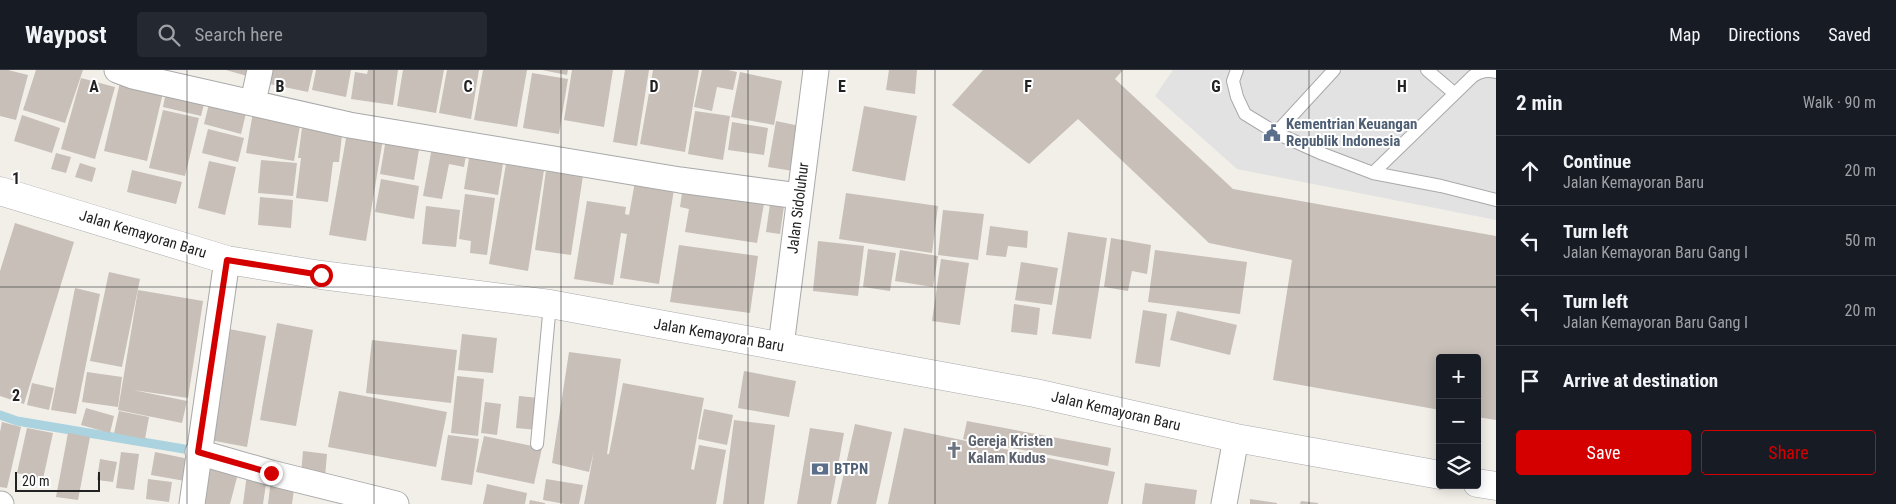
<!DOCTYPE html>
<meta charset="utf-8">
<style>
body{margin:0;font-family:"Roboto Condensed",sans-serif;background:#242831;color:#f1f3f6}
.controls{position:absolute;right:15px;bottom:15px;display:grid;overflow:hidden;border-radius:5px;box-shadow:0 2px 12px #0003}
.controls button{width:45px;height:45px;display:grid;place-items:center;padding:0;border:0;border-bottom:1px solid #363941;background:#171b24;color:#f1f3f6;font:25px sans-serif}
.scale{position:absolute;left:15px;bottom:12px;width:85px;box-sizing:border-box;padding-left:5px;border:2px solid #222;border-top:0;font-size:14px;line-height:18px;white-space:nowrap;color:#222;-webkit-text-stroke:4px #fff;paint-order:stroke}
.stop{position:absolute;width:15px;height:15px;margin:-11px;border:4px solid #d40000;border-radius:50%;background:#fff}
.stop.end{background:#d40000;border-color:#fff;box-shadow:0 1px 5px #0008}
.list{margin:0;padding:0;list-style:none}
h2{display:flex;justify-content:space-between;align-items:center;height:65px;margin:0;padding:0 20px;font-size:21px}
h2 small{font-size:16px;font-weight:400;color:#9ea1a6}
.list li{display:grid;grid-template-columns:32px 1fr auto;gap:15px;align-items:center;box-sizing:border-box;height:70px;padding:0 20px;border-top:1px solid #363941}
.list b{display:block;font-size:19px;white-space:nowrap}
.list p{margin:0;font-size:16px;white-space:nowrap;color:#9ea1a6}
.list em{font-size:16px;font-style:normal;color:#9ea1a6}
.actions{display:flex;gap:10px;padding:15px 20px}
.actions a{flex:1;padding:11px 0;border:1px solid #d40000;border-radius:5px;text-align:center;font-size:18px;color:#d40000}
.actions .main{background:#d40000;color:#fff}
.icon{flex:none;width:28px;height:28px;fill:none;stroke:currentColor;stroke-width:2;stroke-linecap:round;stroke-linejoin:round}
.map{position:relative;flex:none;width:1496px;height:434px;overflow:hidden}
header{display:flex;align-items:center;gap:30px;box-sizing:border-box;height:70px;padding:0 25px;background:#171b24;border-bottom:1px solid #363941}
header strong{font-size:24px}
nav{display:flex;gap:28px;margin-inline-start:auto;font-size:18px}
.search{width:350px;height:45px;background:#242831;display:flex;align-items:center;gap:12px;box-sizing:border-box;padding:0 18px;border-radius:5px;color:#9ea1a6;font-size:19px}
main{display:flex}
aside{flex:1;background:#171b24}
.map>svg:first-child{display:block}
</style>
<header>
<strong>Waypost</strong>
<div class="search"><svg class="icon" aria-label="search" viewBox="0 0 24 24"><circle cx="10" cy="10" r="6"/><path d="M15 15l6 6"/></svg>Search here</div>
<nav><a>Map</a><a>Directions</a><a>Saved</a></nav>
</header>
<main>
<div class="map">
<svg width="1496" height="434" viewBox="0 0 1496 434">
<rect width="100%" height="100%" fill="#f2efe9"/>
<path fill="#e2e2e2" d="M1173,0H1496V150L1237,99L1155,26Z"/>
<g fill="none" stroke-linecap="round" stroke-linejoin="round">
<path stroke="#aad3df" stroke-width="9" d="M0,345L17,351L196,381"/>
</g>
<path fill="#c7bfb8" d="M0,0H8L28,5L16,50L0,46Z
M36,0H83L65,53L23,40Z
M226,0H248L247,6Z
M262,0H313L308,22L260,12Z
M316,0H351L346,27L312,20Z
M368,0H398L393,35L351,29L355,2L367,4Z
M403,0H444L436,43L397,36Z
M447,0H479L471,49L439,43Z
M483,0H527L517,57L474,50Z
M542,0H568L567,5Z
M572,0H613L604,57L564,50Z
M625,0H649L637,76L613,72Z
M653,0H699L685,82L640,74Z
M702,0H728L737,2L733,20L717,17L712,41L694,37Z
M889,0H917L915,24L886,20Z
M983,0H1123L1115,9L1233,119L1496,166V350L1477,347V288H1440V340L1273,310L1292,190L1209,173L1078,49L1029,94L952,35Z
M740,2L782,11L774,55L731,47Z
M532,3L568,9L559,64L523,58Z
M122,4L165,14L147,91L104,81Z
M81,8L115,17L95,89L61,79Z
M167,17L206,26L201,46L163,37Z
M211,26L248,35L241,64L204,54Z
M254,36L302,44L294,91L246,83Z
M864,36L917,46L905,111L852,101Z
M163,40L199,48L185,106L149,98Z
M695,41L730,46L723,90L688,84Z
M22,45L60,58L52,83L14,71Z
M303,50L343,56L339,92H333L328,132L296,128L301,88H298Z
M776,51L800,56L793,101L768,97Z
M732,52L768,58L764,85L728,80Z
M348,57L384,63L366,171L329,165Z
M208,59L244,68L238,92L202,83Z
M387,63L421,68L414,110L380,104Z
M433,72L467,79L464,97L449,94L442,129L423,126Z
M471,76L505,81L498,125L464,119Z
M56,83L71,87L66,103L51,99Z
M507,88L545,94L528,201L489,194Z
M261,90L297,93L293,126L258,123Z
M209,91L236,97L225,145L198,138Z
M80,93L96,98L92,112L75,107Z
M547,93L584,99L571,185L535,180Z
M132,100L182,112L176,134L127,122Z
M636,106L675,113L659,214L620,208L627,164L621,163L613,215L574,209L587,131L626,137L625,144L629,145Z
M381,109L419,116L414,149L375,142Z
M683,116L765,128L757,173L685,162L689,139L680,137Z
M846,123L938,136L932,183L839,169Z
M465,124L495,128L487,185L470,183L471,171L459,169Z
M260,127L293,130L291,158L258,155Z
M770,134L784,136L780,164L766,162Z
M426,136L460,140L456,177L422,174Z
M943,140L984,144L978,190L938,185Z
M15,153L74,172L24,334L0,326V201Z
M990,156L1028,161L1027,178L1008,176L1006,187L986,185Z
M1068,162L1107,168L1091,269L1052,264Z
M1111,168L1151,175L1147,204L1132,201L1128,221L1104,217Z
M818,171L864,176L858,226L813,221Z
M679,175L758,186L750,243L670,232Z
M868,179L896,183L890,221L863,217Z
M900,180L938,186L933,217L895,211Z
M1155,180L1247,192L1240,244L1148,232Z
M941,189L969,193L960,255L932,251Z
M1021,192L1058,198L1052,235L1015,230Z
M109,202L140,209L122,297L90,291Z
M75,218L100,224L76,344L51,340Z
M138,220L203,231L188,328L133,320L187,331L182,353L118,340Z
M1014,234L1040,238L1037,265L1011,262Z
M1143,240L1167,244L1160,297L1135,293Z
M1177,241L1237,255L1230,285L1170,270Z
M277,253L313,260L296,356L260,350Z
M229,259L266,266L247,377L210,370Z
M462,264L497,268L493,303L458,300Z
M372,270L457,280L451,333L366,323Z
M569,282L621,289L607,384H609L623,313L704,328L691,399L694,400L699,375L726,380L716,434H584L594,381L589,402L552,393Z
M744,301L796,311L789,347L738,338Z
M87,302L122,307L118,337L82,332Z
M457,306L484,309L478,366L451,363Z
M32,313L54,318L49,340L27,335Z
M339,321L447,342L436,397L328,377Z
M519,326L539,328L537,360L516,358Z
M485,332L501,334L497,365L481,363Z
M86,338L114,346L110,363L81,355Z
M704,339L733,345L727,375L698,369Z
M119,341L149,347L145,369L114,363Z
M734,350L775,355L764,434H723Z
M967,351L1111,378L1108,396L963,369Z
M2,352L21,357L7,418L0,417V362Z
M855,354L892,362L876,434H837Z
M27,358L53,363L43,409L17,403Z
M810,358L844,363L831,434H797Z
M904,358L1115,402L1108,434H888Z
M68,363L90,367L78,430L56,427Z
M448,365L479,369L472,415L441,410Z
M484,366L542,378L534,414L476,402Z
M303,381L327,384L325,407L301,404Z
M121,382L139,384L134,420L116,418Z
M155,382L189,389L185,411L151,405Z
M205,387L240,396L230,434H206L194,431Z
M100,389L117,392L113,412L97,410Z
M247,404L267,407L263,434H243Z
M148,409L172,412L169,432L146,429Z
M271,409L295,412L292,434H268Z
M546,409L583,415L579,434H565L543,430Z
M1145,413L1197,420L1195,434H1142Z
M487,414L527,423L525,434H483Z
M1250,429L1277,433V434H1250Z
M530,430L545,433V434H529Z
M1301,431L1318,433V434H1300Z"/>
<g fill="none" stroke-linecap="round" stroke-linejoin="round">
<g stroke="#a9a9a9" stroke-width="14">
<path id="service" d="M1237,0L1233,11L1237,27L1245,44L1276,63L1323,84L1373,103L1441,116L1496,130
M1427,0L1454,23
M1276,63L1334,0
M1373,103L1473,6C1481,1 1487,0 1496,2
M537,374L550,234"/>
</g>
<g stroke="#a9a9a9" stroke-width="27">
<path id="minor" d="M117,0L133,6L349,55L680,110L799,126
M253,32L260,0
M781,276L816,0
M198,382L271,403L396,434
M0,434H1
M192,434L227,190
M1224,434L1236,368"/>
</g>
<g stroke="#a9a9a9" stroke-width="29">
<path id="tertiary" d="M0,121L227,190L321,205L550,234L1035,323L1236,368L1440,405
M1477,413L1496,416"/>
</g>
<use href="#service" stroke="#fff" stroke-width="12"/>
<use href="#minor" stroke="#fff" stroke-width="25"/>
<use href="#tertiary" stroke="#fff" stroke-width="28"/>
</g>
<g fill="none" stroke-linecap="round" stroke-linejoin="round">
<path stroke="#d40000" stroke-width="6" d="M271,403L198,382L227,190L321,205"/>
</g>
<path fill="none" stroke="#222" stroke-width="1" stroke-opacity="0.55" d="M187,0V434M374,0V434M561,0V434M748,0V434M935,0V434M1122,0V434M1309,0V434M0,217H1496"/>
<defs>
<g id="civic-bare" transform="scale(1.35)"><path d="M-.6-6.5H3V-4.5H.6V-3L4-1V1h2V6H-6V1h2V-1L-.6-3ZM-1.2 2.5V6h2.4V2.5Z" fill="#5c6f8a" stroke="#fff" stroke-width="2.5" paint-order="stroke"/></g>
<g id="church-bare" transform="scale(1.35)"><path d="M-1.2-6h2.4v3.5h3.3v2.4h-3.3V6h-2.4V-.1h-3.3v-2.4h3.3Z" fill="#6b7280" stroke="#fff" stroke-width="2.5" paint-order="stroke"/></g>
<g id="bank-bare" transform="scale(1.35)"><path d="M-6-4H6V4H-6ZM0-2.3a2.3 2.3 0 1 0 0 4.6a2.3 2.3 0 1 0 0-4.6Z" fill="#5c6f8a" stroke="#fff" stroke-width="2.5" paint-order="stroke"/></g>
</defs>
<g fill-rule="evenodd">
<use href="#civic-bare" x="1272" y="63"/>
<use href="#church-bare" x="954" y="380"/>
<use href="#bank-bare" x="820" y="399"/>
</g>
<g text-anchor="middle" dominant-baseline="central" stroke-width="4" stroke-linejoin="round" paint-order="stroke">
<g font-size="15" font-weight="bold" fill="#4e5e75" stroke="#fff" text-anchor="start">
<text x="1286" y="54">Kementrian Keuangan<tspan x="1286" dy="17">Republik Indonesia</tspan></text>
<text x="834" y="399">BTPN</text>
</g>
<g font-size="15" fill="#222" stroke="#fff">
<text transform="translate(798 138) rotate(-83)">Jalan Sidoluhur</text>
<text transform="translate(143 164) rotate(17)">Jalan Kemayoran Baru</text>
<text transform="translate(719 265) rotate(10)">Jalan Kemayoran Baru</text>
<text transform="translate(1116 341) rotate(13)">Jalan Kemayoran Baru</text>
</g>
<g font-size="15" font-weight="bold" fill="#5b616d" stroke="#fff" text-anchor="start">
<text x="968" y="371">Gereja Kristen<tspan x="968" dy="17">Kalam Kudus</tspan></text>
</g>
</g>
<g font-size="16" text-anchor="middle" font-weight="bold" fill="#222" stroke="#fff" stroke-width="4" stroke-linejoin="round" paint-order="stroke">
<text x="94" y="22">A</text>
<text x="280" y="22">B</text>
<text x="468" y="22">C</text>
<text x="654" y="22">D</text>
<text x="842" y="22">E</text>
<text x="1028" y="22">F</text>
<text x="1216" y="22">G</text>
<text x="1402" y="22">H</text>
<text x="16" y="114">1</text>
<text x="16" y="331">2</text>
</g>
</svg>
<div class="controls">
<button>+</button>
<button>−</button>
<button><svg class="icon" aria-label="layers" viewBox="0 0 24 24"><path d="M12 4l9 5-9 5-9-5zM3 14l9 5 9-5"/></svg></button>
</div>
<div class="scale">20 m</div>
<div class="stop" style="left:321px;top:205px"></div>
<div class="stop end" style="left:271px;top:403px"></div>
</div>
<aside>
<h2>2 min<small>Walk · 90 m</small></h2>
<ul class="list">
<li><svg class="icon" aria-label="ahead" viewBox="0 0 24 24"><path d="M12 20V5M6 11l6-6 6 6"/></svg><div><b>Continue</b><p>Jalan Kemayoran Baru</p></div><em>20 m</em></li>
<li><svg class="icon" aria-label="left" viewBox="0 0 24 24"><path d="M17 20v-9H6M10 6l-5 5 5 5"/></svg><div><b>Turn left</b><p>Jalan Kemayoran Baru Gang I</p></div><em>50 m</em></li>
<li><svg class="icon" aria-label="left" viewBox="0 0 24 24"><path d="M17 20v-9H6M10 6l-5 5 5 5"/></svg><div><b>Turn left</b><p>Jalan Kemayoran Baru Gang I</p></div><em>20 m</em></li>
<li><svg class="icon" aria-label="arrive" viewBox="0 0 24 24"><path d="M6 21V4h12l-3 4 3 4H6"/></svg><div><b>Arrive at destination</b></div></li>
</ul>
<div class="actions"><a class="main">Save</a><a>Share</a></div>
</aside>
</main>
